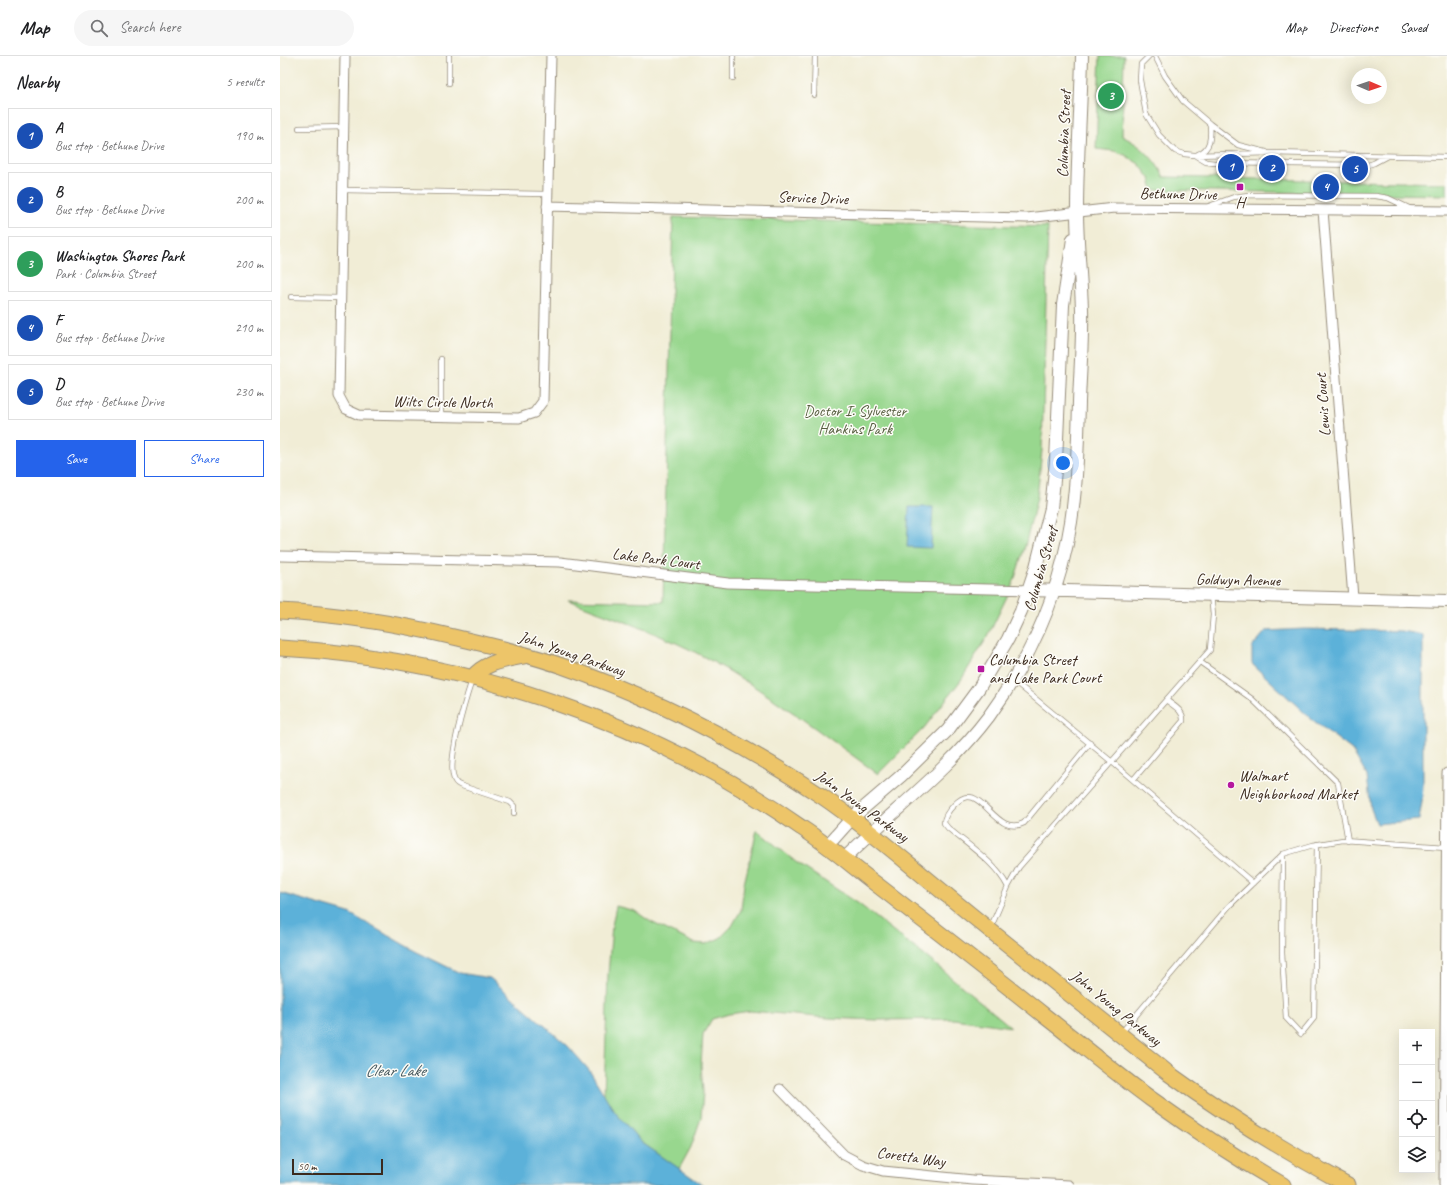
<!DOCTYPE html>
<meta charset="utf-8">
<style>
body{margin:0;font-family:Caveat,sans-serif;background:#f6f6f6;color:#202124}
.controls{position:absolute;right:12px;bottom:12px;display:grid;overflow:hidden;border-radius:0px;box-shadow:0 4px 16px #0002}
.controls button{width:36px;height:36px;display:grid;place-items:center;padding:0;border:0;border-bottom:1px solid #e0e0e0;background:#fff;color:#202124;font:20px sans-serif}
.compass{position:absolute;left:1071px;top:12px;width:36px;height:36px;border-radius:50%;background:#fff;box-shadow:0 4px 16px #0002;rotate:92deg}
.scale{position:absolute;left:12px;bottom:10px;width:91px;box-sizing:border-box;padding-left:4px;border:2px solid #3b2a1e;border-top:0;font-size:11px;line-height:14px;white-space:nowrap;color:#3b2a1e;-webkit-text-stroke:3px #fdfcf7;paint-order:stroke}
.you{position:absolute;left:783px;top:407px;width:14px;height:14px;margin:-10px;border:3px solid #fff;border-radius:50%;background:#1a73e8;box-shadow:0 0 0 6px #1a73e833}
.badge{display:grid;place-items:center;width:26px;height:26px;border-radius:50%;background:#2563eb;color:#fff;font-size:13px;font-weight:700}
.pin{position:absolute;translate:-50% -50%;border:2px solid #fff;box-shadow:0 1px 4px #0006}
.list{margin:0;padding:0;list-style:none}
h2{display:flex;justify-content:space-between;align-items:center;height:52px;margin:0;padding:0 16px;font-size:17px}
h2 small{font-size:13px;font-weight:400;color:#757577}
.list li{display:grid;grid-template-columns:26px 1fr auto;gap:12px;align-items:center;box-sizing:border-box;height:56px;margin:0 8px 8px;padding:0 8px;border:1px solid #e0e0e0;border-radius:0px}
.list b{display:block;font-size:15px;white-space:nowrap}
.list p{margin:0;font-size:13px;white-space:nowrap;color:#757577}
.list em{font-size:13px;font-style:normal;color:#757577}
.actions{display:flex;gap:8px;padding:12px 16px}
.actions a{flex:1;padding:9px 0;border:1px solid #2563eb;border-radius:0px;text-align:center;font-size:14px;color:#2563eb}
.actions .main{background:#2563eb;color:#fff}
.icon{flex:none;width:22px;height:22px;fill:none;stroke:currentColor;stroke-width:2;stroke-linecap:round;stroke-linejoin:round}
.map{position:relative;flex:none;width:1167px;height:1129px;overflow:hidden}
header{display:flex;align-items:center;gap:24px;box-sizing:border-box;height:56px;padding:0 20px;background:#fff;border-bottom:1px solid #e0e0e0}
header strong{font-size:19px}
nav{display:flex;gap:22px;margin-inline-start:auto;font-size:14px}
.search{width:280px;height:36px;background:#f6f6f6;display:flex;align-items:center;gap:10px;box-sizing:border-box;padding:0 14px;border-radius:22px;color:#757577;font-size:15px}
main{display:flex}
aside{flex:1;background:#fff}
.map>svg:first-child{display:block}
</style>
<header>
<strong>Map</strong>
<div class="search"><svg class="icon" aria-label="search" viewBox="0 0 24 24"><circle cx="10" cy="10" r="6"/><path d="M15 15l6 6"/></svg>Search here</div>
<nav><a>Map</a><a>Directions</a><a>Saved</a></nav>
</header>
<main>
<aside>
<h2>Nearby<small>5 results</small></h2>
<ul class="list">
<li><span class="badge" style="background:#1a4fb4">1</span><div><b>A</b><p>Bus stop · Bethune Drive</p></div><em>190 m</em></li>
<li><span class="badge" style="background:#1a4fb4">2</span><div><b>B</b><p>Bus stop · Bethune Drive</p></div><em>200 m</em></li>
<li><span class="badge" style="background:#2e9e5b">3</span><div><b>Washington Shores Park</b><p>Park · Columbia Street</p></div><em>200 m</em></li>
<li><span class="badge" style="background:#1a4fb4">4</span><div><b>F</b><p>Bus stop · Bethune Drive</p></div><em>210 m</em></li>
<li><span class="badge" style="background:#1a4fb4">5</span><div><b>D</b><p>Bus stop · Bethune Drive</p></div><em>230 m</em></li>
</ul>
<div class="actions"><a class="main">Save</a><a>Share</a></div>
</aside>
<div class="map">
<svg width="1167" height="1129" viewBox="0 0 1167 1129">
<rect width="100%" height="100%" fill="#fdfcf7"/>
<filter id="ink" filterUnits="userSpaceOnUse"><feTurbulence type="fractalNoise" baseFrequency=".025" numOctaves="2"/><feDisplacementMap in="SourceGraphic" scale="8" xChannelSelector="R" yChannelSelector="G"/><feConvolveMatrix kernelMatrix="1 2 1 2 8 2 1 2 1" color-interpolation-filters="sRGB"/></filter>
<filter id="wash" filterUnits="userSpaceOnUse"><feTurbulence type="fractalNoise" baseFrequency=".012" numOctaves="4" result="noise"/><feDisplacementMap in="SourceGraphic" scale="16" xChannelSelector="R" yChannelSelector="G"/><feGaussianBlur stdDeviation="0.9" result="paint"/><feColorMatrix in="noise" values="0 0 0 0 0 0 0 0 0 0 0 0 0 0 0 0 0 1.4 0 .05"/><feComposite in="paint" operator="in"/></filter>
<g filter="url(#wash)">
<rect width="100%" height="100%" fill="#f1edd6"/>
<path fill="#98d78e" stroke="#6a8056" d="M820,0H844L842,80C862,90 874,102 884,121L1167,127V139L873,134L870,122L859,108L845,99L834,95L816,93Z
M393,161L768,171L762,394L757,442L745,490L733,528L708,580L681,624L644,672L598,718C543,678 488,636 428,603C385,579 334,562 288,544L383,546Z
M477,774L517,807L579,848L650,904L731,971L674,963L597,964L548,962L470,955L449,958L432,963L423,978L421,1009L423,1036L421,1062L411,1091L399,1113L361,1086L335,1056L324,1039L328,919L332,870L336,850L355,855L371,866L414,887L426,888L440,882L452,870L461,854L464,828Z"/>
<path fill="#5cb1d9" stroke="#4c6e7c" d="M629,451H653L651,492L627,491Z
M1024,573L1122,575L1143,579V729L1142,746L1139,764L1097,768L1091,753L1087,720L1072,694L1030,662L972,608V591L986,575Z
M0,837L69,857L135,895L180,917L210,922L288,990L309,1014L335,1056L361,1086L423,1129H0Z"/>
</g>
<g filter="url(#ink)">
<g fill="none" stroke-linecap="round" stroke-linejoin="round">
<g stroke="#968c7a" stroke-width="6">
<path id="service" d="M869,0L861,8L860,24L866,58L879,79L895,95L904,98L914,99L991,97L1167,101
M875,0L885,20L903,45L930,68L958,89L986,96
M453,22V0
M169,27V0
M534,39L535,0
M19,72L64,71
M918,98C931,93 931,81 930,68
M916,100L926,106L935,107L1088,109L1094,107L1107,100
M63,134L267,138
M929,150L954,141L968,139L1096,140L1108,142L1131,153
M11,241L61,242
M161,361V303
M920,606L972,643L1058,727L1068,785
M192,624C186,642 165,709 175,725C176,727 179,729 182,730L230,746L234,750V757
M734,625L832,706L973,827
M853,724L903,665C904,655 894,650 886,644
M1003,798L1002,897L1006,962L1021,978L1034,962L1037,788
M728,831C715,806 689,790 668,772L664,767C664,760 669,754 674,749C701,719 713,783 744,767L810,687
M711,871L728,831L739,811L930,594L933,559L931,539
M841,977L949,850L1003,798L1033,789L1063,784L1166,791"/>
</g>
<g stroke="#968c7a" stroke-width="11">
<path id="minor" d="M65,0L59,340L66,353L79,359L239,362L254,357L263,345L271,0
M267,150L747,162L834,152L1167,155
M1043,154L1073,542
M0,500L280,506L448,527L749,534
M500,1033L564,1099L583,1109L603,1115L693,1124L789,1129
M1164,1129L1167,717"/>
</g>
<g stroke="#968c7a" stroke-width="14">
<path id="tertiary" d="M749,534L1167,545
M547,790L572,762L621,720L668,674L699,632L728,583L741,555L756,511L771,452L776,405L783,249L793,183
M564,803C613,754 667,716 709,660C751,602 780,536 791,466C797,426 798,386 799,346C800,315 803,284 802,253C801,220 797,188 797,155C797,104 801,52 802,0"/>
</g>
<g stroke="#968c7a" stroke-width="17">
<path id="primary" d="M0,555C60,558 120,568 178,582C212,590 248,598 282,610C374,642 462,687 543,741C587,771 627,807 668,840C741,900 815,958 888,1017C946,1059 1004,1095 1068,1129
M0,592C183,602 372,666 522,772C548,789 571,809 596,828C653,872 710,916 766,961C801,988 835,1017 871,1043C914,1074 958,1103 1003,1129
M192,622C205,606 224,604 244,600"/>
</g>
<use href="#service" stroke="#fff" stroke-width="4.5"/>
<use href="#minor" stroke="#fff" stroke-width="9"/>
<use href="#tertiary" stroke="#fff" stroke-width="12"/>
<use href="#primary" stroke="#edc569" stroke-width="15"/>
</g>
</g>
<g fill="#b5179e" stroke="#fdfcf7" stroke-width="1.5">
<rect x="956" y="127" width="8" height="8" rx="2"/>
<rect x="697" y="609" width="8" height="8" rx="2"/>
<circle cx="951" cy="729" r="4"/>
</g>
<g text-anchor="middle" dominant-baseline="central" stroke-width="3" stroke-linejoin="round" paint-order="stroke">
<g font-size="16" fill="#3b2a1e" stroke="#fdfcf7">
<text transform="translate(784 78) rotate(-88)">Columbia Street</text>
<text transform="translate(898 138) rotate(1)">Bethune Drive</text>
<text transform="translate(533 142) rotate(2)">Service Drive</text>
<text transform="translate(163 346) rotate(1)">Wilts Circle North</text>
<text transform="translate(1043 349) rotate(-94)">Lewis Court</text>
<text transform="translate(376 503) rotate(7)">Lake Park Court</text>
<text transform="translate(761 513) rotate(-74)">Columbia Street</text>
<text transform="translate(958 524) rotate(1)">Goldwyn Avenue</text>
<text transform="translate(292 598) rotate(19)">John Young Parkway</text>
<text transform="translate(582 750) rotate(36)">John Young Parkway</text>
<text transform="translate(836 952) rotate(39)">John Young Parkway</text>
<text transform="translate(631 1101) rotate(8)">Coretta Way</text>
</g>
<g font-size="16" fill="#3b2a1e" stroke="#fdfcf7" text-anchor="start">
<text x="960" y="147" text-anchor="middle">H</text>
<text x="709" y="604">Columbia Street<tspan x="709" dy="18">and Lake Park Court</tspan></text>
<text x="959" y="720">Walmart<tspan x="959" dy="18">Neighborhood Market</tspan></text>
</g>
<g font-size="16" fill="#575e40" stroke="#fdfcf7">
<text x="575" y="355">Doctor I. Sylvester<tspan x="575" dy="18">Hankins Park</tspan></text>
</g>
<g font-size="17" font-style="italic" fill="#47595f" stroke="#fdfcf7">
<text x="115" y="1014">Clear Lake</text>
</g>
</g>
</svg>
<div class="controls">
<button>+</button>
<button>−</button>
<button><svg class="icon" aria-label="locate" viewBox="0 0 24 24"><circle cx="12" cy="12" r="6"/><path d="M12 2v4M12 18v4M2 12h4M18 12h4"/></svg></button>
<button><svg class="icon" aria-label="layers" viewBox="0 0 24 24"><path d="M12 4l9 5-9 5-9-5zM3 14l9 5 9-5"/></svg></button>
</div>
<svg class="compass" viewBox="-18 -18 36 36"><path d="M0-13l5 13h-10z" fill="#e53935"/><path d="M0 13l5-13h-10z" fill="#757577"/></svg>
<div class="scale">50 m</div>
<div class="you"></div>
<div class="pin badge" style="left:951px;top:111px;background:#1a4fb4">1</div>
<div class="pin badge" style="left:992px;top:112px;background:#1a4fb4">2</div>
<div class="pin badge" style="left:831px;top:40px;background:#2e9e5b">3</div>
<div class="pin badge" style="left:1046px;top:131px;background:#1a4fb4">4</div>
<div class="pin badge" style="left:1075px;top:113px;background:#1a4fb4">5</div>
</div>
</main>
